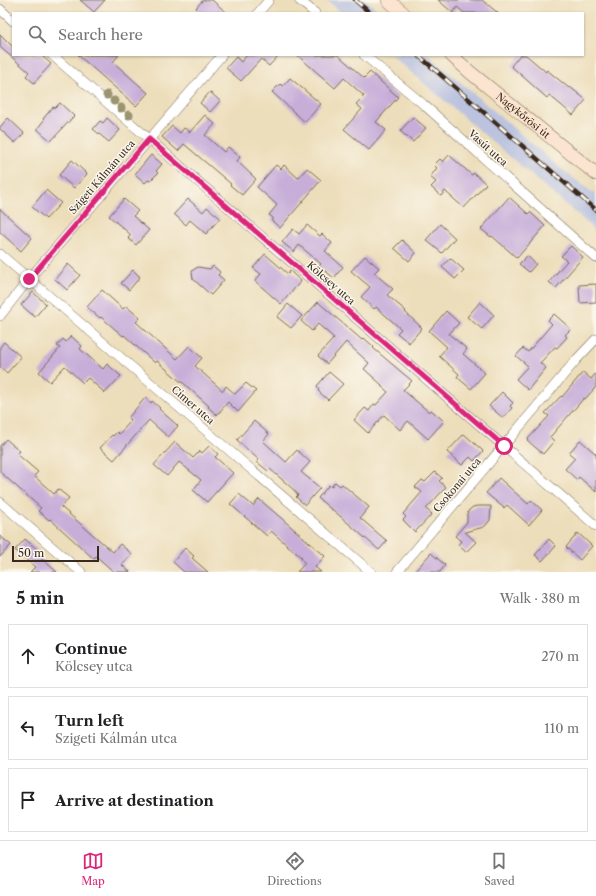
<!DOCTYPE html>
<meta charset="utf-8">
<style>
body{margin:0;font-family:"Libre Caslon Text",serif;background:#f2f2f2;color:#202124}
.scale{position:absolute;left:12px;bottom:10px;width:87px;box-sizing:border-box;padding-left:4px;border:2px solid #3b2a1e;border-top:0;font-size:11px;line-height:14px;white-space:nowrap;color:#3b2a1e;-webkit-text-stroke:3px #fbf7ec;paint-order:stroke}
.stop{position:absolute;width:12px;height:12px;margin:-9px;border:3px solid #db2777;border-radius:50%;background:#fff}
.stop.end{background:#db2777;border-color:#fff;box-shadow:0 1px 4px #0008}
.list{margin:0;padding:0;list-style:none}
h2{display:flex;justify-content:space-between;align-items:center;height:52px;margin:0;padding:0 16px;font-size:17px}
h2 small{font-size:13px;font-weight:400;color:#757577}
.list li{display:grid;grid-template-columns:26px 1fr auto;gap:12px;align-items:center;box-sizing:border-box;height:64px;margin:0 8px 8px;padding:0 8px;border:1px solid #e0e0e0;border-radius:0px}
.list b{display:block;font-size:15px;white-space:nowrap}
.list p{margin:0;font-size:13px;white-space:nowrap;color:#757577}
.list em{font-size:13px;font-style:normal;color:#757577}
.icon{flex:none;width:22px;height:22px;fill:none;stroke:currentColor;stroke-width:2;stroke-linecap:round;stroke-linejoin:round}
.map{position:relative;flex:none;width:596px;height:572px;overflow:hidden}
.search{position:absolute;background:#fff;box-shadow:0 1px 3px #0004;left:12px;right:12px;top:12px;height:44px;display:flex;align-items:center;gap:10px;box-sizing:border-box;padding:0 14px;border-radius:0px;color:#757577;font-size:15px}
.sheet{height:268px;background:#fff}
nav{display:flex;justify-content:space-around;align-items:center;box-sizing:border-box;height:56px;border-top:1px solid #e0e0e0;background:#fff;font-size:11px;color:#757577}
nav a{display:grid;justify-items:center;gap:2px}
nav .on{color:#db2777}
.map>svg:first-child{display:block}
</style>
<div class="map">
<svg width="596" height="572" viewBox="0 0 596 572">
<rect width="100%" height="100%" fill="#fbf7ec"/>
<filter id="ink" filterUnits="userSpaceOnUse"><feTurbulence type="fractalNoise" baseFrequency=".025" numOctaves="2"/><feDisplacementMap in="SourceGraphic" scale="8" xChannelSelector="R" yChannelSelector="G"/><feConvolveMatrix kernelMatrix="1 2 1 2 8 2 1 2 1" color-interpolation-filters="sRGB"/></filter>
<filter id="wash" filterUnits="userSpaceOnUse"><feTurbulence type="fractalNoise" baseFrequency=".012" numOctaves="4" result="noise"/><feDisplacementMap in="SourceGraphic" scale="16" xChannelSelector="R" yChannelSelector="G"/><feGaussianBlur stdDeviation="0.9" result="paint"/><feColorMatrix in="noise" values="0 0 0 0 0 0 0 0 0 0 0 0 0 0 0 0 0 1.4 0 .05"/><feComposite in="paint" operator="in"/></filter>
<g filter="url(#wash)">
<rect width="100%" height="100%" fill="#eddebb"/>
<path fill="#bbc3de" d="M327,0H366L381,13H342Z
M391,55H429L560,168L596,195V233L586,222Z"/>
<g id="blocks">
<path fill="#c7aed9" d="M80,0H105L94,12Z
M203,0H212L227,13H201L196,8Z
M438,0H482L498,13H464L457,7L453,13Z
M0,34L13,47V55H41L51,64L34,83L26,76L29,72L0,47Z
M78,55H119L113,62L148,93L136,106Z
M247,55H279L269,66L261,59L241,81L226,68L236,57L241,62Z
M297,55H338L364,78L370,72L398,97L376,122L386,130L369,150L344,129L362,109L356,104L364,96L344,78L335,88Z
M520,55H526L546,72L547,70L569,88L570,87L586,100L573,115L549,95L547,98L511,66Z
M290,78L321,104L305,122L272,92L280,84L283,86Z
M210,92L220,101L210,112L200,103Z
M60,103L74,116L51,141L37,129L44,120L43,119L53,107L55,108Z
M205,115L215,124L205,135L224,152L228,147L240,157L237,161L256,179L242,195L230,185L231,184L184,144L178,151L162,137L172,126L180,133L184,128L190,132Z
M413,117L426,128L413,142L400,131Z
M8,118L24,133L15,143L0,129V127Z
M107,118L120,130L109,142L93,129L100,121L103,123Z
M151,155L162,164L156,171L158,173L150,181L148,180L145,183L135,174Z
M449,155L472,175L474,173L486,184L464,208L445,191L441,196L431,187L436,182L430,177L437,168L434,165L440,159L443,162Z
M72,160L87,174L74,188L59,175Z
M276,165L281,169L284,165L298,178L307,168L321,180L280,228L271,220L273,218L269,215L277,205L257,187Z
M46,190L61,203L46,219L32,207Z
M509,197L528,214L530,212L545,226L517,258L492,236L491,237L481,229Z
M124,199L138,211L133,216L149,230L136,245L128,238L131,235L109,216Z
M188,199L203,212L207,207L220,218L206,234L190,220L186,225L174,214Z
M0,209L32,238L21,251L0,232Z
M440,224L455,238L442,253L426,240Z
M307,225L320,236L322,234L332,243L325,251L343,267L334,278L319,266L321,264L299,245L294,252L282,242L293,229L299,234Z
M402,240L416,253L409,261L394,248Z
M571,246L583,257L556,288L549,282L567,261L561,256Z
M265,254L288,274L290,271L301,281L281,304L255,281L261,274L253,268Z
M365,256L379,268L374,273L393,289L387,295L406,311L405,312L422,328L409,343L397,333L401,329L376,307L374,309L361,297L370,287L351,271Z
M527,256L536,264L529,272L519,264Z
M450,258L464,270L455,279L442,267Z
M68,264L80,275L67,290L55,279Z
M213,266L220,272L218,275L224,280L211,295L193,279L192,272L193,270L198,267L210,269Z
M133,270L140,277L129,290L121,283Z
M596,284V302L580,303L579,285Z
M102,290L123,309L126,306L140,318L136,322L177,359L189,346L202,358L195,366L223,391L226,386L235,394L246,383L256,391L238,412L228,402L217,415L208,407L209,406L181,381V382L157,361L155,363L124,335L123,336L101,317L100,318L87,307Z
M33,292L46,304L35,317L21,305Z
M318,302L362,340L364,338L374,347L373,348L412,381L403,390L429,412L431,410L444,421L428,439L408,421L400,430L384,415L368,433L354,420L365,408L369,411L374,404L376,405L388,392L381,386L382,385L364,369L369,363L346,342L327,364L318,356L334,338L318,324L312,331L301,321Z
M480,302L494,315L482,329L467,317Z
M288,304L302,316L291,328L277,317Z
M446,311L459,323L449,334L467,349L463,354L485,373L471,389L457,377L459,374L439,356L447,347L429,331Z
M554,314L571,329L565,335L567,337L557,348L555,347L540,363L546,368L528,390L516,379L528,366L516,356L523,348L528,352L552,324L548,320Z
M71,336L82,346L80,349L103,369L107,364L121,376L105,393L88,378L83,383L65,366L50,382L39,372L60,348L57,346L63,339L66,342Z
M4,342L21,357L7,373L0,367V347Z
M329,372L343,384L328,400L318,391L319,389L317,386Z
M583,372L591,379L596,373V387L585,399L584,398L550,437L554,441L543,454L527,440L549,416L545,413L561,396L562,397Z
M502,392L513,403L510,406L512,408L503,418L489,406Z
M145,398L151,403L152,401L160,408L159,409L178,426L168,437L149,420L114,460L100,448L112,435L113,436L117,432L119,434L131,421L128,418Z
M254,421L269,434L263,441L286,462L297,450L310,462L301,472L320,488L305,505L296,497L298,495L294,490L270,469L268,471L257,462L259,460L237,440Z
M464,434L483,451L474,461L470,457L462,465L447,452Z
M6,439L20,451L17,454L38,472L34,476L54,494L58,489L69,498L61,507L113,552L120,544L132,554L122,565L130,572H114L96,556L94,559L50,519L49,520L38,511L41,508L0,472V446Z
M580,440L596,454V492L579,477L577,480L565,469L575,458L569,453Z
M175,442L193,458L200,451L202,453L209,446L218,454L215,457L233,473L207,502L193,490L201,480L179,462L167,476L154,465Z
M435,472L442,478L439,481L446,487L426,509L432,514L415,532L403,520L406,517L403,514L422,492L415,487L422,480L425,482Z
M499,478L528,504L531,500L542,510L529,525L507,505L504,508L486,493Z
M335,482L340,486L342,484L369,507L360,518L387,541L379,550L333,510H332L318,498L329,485L331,487Z
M239,494L253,506L259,499L325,556L315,567L321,572H297L305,563L301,559L302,558L271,531L267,536L230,504Z
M477,506H491L490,520L487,524L484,527L465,532L476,542L466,552L458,545L461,541L455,536L467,522V514L469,510L473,507Z
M578,533L592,546L580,560L566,547Z
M0,536L11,545L0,557Z
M25,539L38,550L35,553L57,572H30L35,567L15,550Z
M549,539L556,546L542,561L535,555Z
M185,548L194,556L192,558L208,572H184L173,562Z
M431,553L445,565L440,572H414Z"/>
</g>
</g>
<g filter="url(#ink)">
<use href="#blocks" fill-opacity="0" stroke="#796955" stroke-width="1"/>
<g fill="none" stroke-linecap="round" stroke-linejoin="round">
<g stroke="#796955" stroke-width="10">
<path id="street" d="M299,0L315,13
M0,9L13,21
M258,13L269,0
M52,55L596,526
M364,55L423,104L596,258
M0,254L371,572
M0,316L29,279L222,55
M0,502L81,572
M397,572L577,359L596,339"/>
</g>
<g stroke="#796955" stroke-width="14">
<g id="secondary">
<path d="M388,0L403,13"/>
<path id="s1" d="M451,55L471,73L596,174"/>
</g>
</g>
<use href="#street" stroke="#fff" stroke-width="9"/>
<use href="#secondary" stroke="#fce5d0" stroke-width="13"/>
<g stroke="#3b2a1e" stroke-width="4.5">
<path id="rail" d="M355,0L370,13
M418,55L596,210"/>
</g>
<use href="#rail" stroke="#fbf7ec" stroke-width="3" stroke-dasharray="9" stroke-linecap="butt"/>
</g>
<g fill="#9b9471">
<circle cx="107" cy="95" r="4.5"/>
<circle cx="114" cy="101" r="4.5"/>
<circle cx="121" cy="108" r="4.5"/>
<circle cx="129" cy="115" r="4.5"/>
</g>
</g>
<g fill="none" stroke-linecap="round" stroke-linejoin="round" filter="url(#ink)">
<path stroke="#db2777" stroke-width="5" d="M29,279L149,139L504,446"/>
</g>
<g text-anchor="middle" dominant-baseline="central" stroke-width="3" stroke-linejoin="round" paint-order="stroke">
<g font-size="10" fill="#3b2a1e" stroke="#fbf7ec">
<text stroke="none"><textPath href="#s1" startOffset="94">Nagykőrösi út</textPath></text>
<text transform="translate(488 148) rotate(42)">Vasút utca</text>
<text transform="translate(102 177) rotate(-49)">Szigeti Kálmán utca</text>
<text transform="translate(331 283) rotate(41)">Kölcsey utca</text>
<text transform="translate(193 405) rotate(41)">Címer utca</text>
<text transform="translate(457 485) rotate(-50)">Csokonai utca</text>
</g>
</g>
</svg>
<div class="scale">50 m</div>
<div class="stop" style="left:504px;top:446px"></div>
<div class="stop end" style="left:29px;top:279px"></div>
<div class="search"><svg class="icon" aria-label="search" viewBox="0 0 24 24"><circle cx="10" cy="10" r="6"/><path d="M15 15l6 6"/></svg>Search here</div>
</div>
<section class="sheet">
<h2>5 min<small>Walk · 380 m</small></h2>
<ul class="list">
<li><svg class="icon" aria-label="ahead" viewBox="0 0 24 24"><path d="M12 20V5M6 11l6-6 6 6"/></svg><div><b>Continue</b><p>Kölcsey utca</p></div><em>270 m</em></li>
<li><svg class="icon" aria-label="left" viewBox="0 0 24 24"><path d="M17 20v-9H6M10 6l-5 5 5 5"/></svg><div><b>Turn left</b><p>Szigeti Kálmán utca</p></div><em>110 m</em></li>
<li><svg class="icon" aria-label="arrive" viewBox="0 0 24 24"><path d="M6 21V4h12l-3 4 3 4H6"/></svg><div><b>Arrive at destination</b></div></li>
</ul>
</section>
<nav>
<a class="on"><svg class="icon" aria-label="map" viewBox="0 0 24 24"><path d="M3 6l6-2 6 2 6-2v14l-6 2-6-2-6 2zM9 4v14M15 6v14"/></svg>Map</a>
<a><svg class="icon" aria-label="directions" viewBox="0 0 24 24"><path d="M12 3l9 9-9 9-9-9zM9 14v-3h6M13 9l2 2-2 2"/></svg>Directions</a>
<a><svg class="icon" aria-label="saved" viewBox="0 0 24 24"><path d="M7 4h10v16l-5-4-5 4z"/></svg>Saved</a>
</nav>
